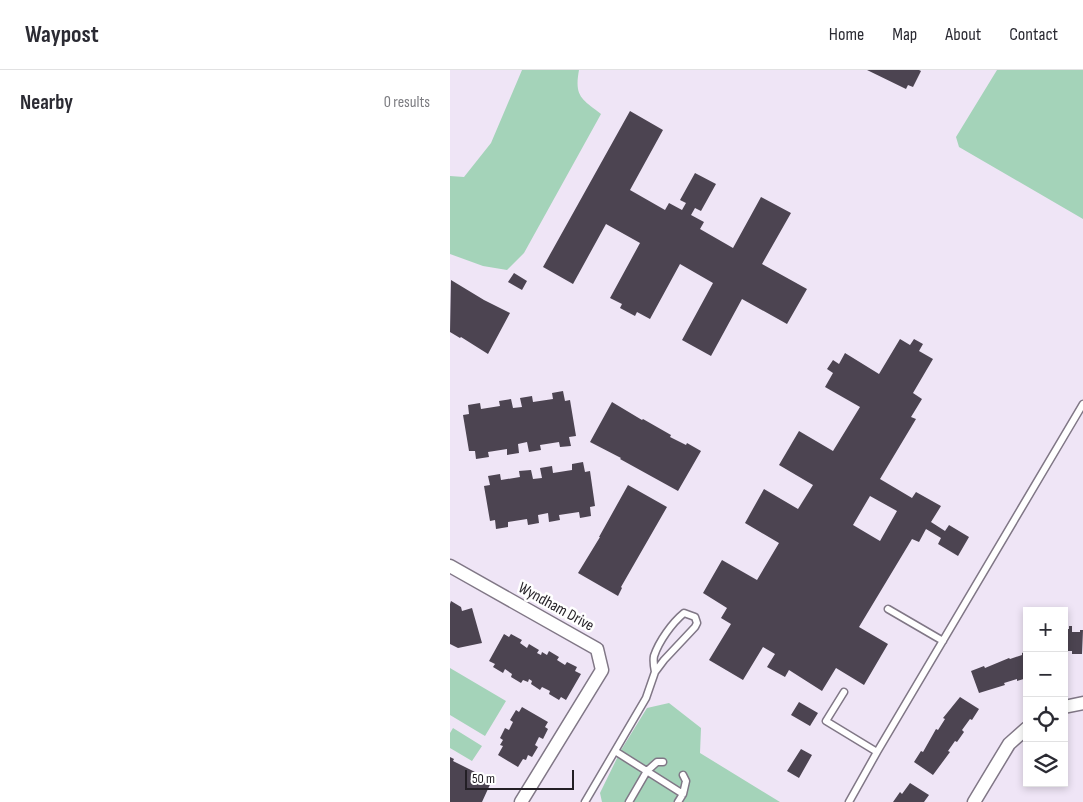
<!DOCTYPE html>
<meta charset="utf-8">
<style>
body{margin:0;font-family:"Sofia Sans Condensed",sans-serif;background:#f7f7f7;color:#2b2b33}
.controls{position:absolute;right:15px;bottom:15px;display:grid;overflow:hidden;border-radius:0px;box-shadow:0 2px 8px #0003}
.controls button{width:45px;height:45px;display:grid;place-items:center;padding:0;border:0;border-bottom:1px solid #e1e1e2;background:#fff;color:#2b2b33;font:25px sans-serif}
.scale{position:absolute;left:15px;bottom:12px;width:109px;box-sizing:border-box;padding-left:5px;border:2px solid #231f25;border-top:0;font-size:14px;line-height:18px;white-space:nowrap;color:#231f25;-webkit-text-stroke:4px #fff;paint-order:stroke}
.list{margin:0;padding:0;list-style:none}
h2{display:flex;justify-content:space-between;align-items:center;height:65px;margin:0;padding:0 20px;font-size:21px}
h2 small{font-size:16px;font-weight:400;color:#7c7c81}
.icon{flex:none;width:28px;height:28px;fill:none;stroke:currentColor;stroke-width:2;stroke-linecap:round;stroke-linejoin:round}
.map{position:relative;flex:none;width:633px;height:732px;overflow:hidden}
header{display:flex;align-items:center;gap:30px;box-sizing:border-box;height:70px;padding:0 25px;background:#fff;border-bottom:1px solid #e1e1e2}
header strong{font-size:24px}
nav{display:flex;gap:28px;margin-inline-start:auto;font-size:18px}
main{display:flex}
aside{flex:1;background:#fff}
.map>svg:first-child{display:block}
</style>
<header>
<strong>Waypost</strong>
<nav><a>Home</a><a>Map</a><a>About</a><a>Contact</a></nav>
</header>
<main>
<aside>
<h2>Nearby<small>0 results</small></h2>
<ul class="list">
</ul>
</aside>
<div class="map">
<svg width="633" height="732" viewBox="0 0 633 732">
<rect width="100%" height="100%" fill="#efe5f6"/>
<path fill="#a4d3b9" d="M72,0H129C124,27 132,29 151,44L74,183L57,200L33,196L0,184V106L14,107L41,73Z
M547,0H633V149L509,77L506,67Z
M0,598L56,631L35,666L0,645Z
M219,633L251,658L250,683L330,732H152L150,723L171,680L197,638Z
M3,658L32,676L22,691L0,678V663Z"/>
<path fill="#4c4451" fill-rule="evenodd" d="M417,0H469L471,1L463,17L458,15L456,19Z
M180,41L213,60L180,120L215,140L219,133L232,140L236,133L230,130L245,103L266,114L251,141L245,138L241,145L254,152L250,159L283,178L311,127L341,143L312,194L357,219L337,254L292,229L261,286L232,270L263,213L230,194L200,249L187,242L185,246L170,238L172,234L160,228L190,173L156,154L123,214L93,197Z
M64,203L77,211L72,220L58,212Z
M1,210L34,230L60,243L38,284L11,267L10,268L0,262Z
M450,269L460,275L464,269L473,274L469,281L483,289L463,323L472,329L461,347L466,349L430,409L462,428L466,422L491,436L481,452L495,461L499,455L519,467L508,486L488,474L491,468L476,459L469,472L462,469L409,557L438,574L414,615L386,598L372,621L339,600L335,607L317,597L325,584L313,577L293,610L259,590L281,554L271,548L277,538L253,523L272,490L307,510L329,473L295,453L314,419L348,439L363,415L329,395L349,361L383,381L410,337L375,317L383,303L377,299L383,290L389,294L395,283L429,304ZM420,426L447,441L430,471L403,455Z
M113,321L115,331L120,330L126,366L119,367L121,376L110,377L109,372L90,375L91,380L79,382L77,372L68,374L69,383L57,385V379L38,382L39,387L26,389L25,381H19L13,345L19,344L18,335L30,333L31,339L50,336L49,331L61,329L63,338L72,337L70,328L82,326L83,332L103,329L102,323Z
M162,332L192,350L193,349L221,365L220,367L236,375L237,373L251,381L228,421L170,389L171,388L140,372Z
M133,392L135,402L140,401L145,436L140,437L141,446L130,448L129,442L109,445L110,450L99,452L98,443L88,445L89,453L78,455L77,449L58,452V457L46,459L45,450L40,451L34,416L40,415L38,406L50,404L51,410L70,407L69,401L81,400L83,409L92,408L90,398L102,396L103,403L122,400V394Z
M178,415L217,437L171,517L172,518L168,526L128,503L150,467H149Z
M1,531L11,537L12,541L22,538L32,573L8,578L0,574V534Z
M619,556H622V562H630V560H633L632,584H622V581H614V559H619Z
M54,564L59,567L61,564L72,570L70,573L77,578L79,574L89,580L87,583L91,585L92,582L97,585L99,581L109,587L107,590L115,595L117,592L127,597L125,601L131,604L116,630L111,627L109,630L99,624L100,621L92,617L90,620L81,614L82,611L79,609L78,612L73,610L71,613L61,607L62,604L55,599L53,603L43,597L45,594L39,591Z
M577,581V608L567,611V609L554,613L555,615L529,623L521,601L534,596L535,598L559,588L560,589L572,585V583Z
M510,627L529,639L522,650L520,649L512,660L514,662L507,672L505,671L498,681L500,682L483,705L464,692L471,681L473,682L486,659L488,660L495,649L493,648Z
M349,632L368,643L360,656L341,645Z
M72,637L98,652L95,657L98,659L93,669L89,667L85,675L88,677L82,687L78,685L76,690L73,689L68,697L48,685L53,676L50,675L53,670L50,668L55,658L59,660L63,652L60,650L66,640L69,642Z
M351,679L362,685L349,708L337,701Z
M0,687L4,689L3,691L35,707L36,705L43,708L32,732H0Z
M460,713L479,725L474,732H443L450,722L452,724Z"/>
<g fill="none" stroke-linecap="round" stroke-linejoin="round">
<g stroke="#807786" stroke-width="9">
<path id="service" d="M438,539L493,571
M394,622L376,651L427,682L633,334
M165,681L233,724L228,732
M233,724L236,711L233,705
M135,732L196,628L205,602L214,590L245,557L247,553L245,547L234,543C222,553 209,571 204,586C203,591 204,597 205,602
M179,732L197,701L207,692H213
M399,732L427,682"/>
</g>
<g stroke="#807786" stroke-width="15">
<path id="minor" d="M0,496L147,579L152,600L71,732
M614,637L633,633
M524,732L559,674L577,658"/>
</g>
<use href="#service" stroke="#fff" stroke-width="6"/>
<use href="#minor" stroke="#fff" stroke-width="12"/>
</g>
<g text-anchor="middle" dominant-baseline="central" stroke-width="5" stroke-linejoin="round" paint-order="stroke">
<g font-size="16" fill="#231f25" stroke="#fff">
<text transform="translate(106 537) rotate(29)">Wyndham Drive</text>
</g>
</g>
</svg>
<div class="controls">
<button>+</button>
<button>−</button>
<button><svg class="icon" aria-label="locate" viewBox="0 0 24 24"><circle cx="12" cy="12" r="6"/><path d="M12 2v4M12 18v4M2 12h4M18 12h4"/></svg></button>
<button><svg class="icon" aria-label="layers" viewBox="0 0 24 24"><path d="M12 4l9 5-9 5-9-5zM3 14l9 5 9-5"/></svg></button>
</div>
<div class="scale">50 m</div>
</div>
</main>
